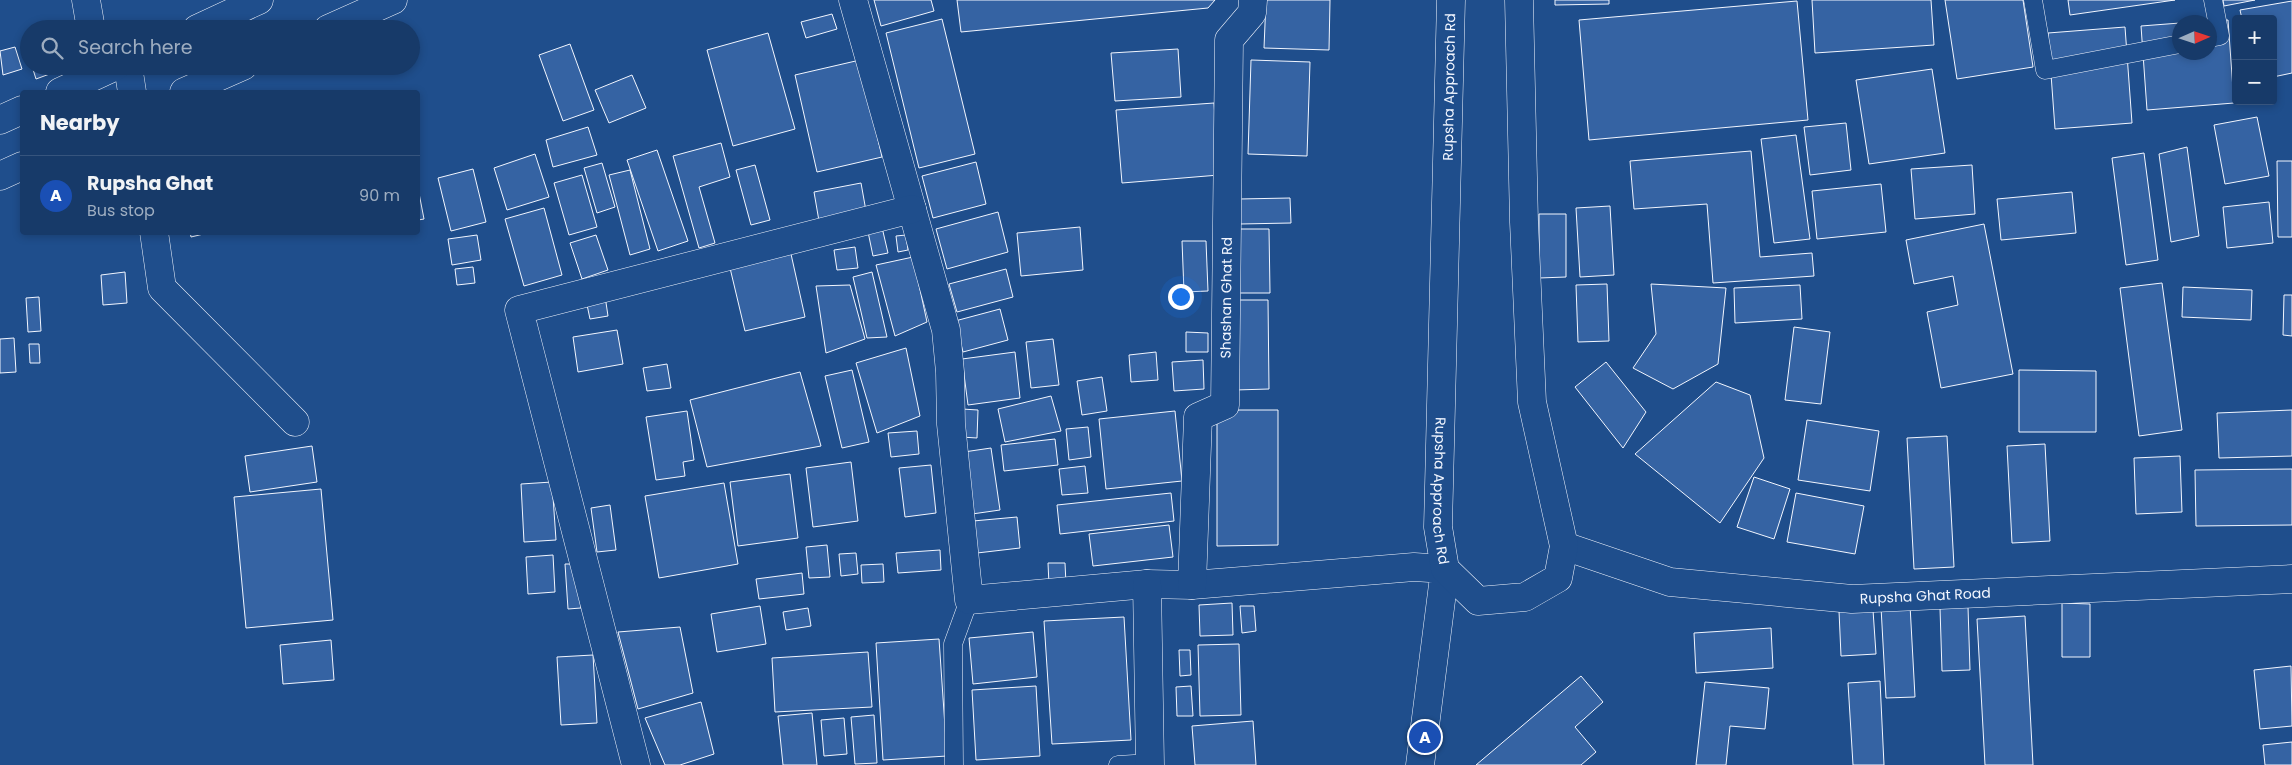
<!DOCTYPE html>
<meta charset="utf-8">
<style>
body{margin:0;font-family:Poppins,sans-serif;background:#20416f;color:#f1f3f6}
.controls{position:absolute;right:15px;top:15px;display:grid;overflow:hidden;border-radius:5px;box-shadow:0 2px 8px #0003}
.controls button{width:45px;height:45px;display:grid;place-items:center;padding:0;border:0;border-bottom:1px solid #36547d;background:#173a69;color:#f1f3f6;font:25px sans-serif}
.compass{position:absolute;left:2172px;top:15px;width:45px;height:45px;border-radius:50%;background:#173a69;box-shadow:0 2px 8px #0003;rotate:87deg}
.you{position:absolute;left:1180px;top:296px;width:18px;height:18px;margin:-12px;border:4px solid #fff;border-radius:50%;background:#1a73e8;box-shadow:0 0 0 8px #1a73e833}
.badge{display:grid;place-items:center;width:32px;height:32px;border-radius:50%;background:#95b2f1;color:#fff;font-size:16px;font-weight:700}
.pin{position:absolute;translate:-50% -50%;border:2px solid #fff;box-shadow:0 1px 5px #0006}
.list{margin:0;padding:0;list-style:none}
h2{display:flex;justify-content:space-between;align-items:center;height:65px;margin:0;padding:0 20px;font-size:21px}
h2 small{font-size:16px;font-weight:400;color:#9eadc0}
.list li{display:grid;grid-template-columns:32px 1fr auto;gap:15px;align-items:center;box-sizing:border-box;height:80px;padding:0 20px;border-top:1px solid #36547d}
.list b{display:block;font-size:19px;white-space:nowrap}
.list p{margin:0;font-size:16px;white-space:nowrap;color:#9eadc0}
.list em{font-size:16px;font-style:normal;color:#9eadc0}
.icon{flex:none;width:28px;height:28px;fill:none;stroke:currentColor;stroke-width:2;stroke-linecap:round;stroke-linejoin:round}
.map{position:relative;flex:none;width:2292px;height:765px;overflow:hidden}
.search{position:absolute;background:#173a69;box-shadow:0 2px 8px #0003;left:20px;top:20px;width:400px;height:55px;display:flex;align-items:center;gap:12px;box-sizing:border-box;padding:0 18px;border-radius:28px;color:#9eadc0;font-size:19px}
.panel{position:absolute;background:#173a69;box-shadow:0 2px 8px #0003;left:20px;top:90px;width:400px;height:145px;border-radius:5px}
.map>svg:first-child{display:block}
</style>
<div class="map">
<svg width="2292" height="765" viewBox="0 0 2292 765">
<rect width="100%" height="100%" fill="#1f4e8c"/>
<path fill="#3563a3" stroke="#f2f6ff" d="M874,0H931L934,11L881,26Z
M957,0H1215L1208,8L961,32Z
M1266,0H1330L1329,50L1264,48Z
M1555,0H1609V4L1555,5Z
M1812,0H1931L1934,45L1815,53Z
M1945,0H2023L2033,67L1957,79Z
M2068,0H2175L2070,15Z
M2223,0H2255L2224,6Z
M1797,1L1808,120L1589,140L1579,20Z
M2292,1V73L2273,77V19H2242L2240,10Z
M832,14L837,29L806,38L801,22Z
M942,19L975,154L919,168L886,33Z
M2228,20L2234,103L2147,110L2141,26L2180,23V52H2210V22H2189Z
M2125,27L2132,123L2055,129L2048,33Z
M768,33L795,129L733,146L707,50Z
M570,44L594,110L563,121L539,55Z
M15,47L22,69L3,75L0,51Z
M1178,49L1181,97L1115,101L1111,53Z
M860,60L882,157L817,172L795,75Z
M1251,60L1310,62L1307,156L1248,154Z
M32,66H65L66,68L36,79Z
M1932,69L1945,153L1869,164L1856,80Z
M632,75L646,108L609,123L595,90Z
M1214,103L1219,175L1122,183L1116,110Z
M2257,117L2269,176L2225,184L2214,125Z
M1846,123L1851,170L1810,175L1804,127Z
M588,127L597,155L553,167L546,140Z
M1796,135L1810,239L1774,243L1761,139Z
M721,143L730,177L699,187L715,243L699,248L673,156Z
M2187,147L2199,236L2171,242L2159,154Z
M657,150L688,241L658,251L627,160Z
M1751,151L1760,257L1812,253L1814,276L1713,283L1707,204L1634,209L1630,161Z
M2144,153L2158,260L2126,265L2112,158Z
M535,154L549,197L507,210L494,168Z
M2277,161H2292V237H2278Z
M976,162L986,204L933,218L922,176Z
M602,163L615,207L597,213L584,168Z
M755,165L770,220L751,225L736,170Z
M1972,165L1975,214L1915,219L1911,169Z
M473,169L486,222L451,231L438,178Z
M630,170L650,249L630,255L609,175Z
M582,175L597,227L569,235L554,183Z
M861,183L866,211L819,221L814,192Z
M1881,184L1886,232L1817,239L1812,191Z
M418,188L424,219L418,220Z
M2072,192L2076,233L2001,240L1997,199Z
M1290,198L1291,223L1240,224L1239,199Z
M2269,202L2273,243L2227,248L2223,207Z
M1610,206L1614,275L1580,277L1576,208Z
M544,208L562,275L524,286L505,219Z
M998,212L1008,252L947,269L936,229Z
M1539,214H1566V277L1539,278Z
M881,223L888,253L873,256L867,227Z
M1984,224L2013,374L1941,388L1927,312L1958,305L1953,276L1914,284L1906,240Z
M1080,227L1083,270L1021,276L1017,233Z
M1236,229H1269L1270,293H1236Z
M190,232H212L191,237Z
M477,235L481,260L452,265L448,239Z
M596,235L608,270L582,279L570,243Z
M906,235L908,250L898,252L896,236Z
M1182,241H1206L1208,291L1184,292Z
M855,247L858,268L837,270L834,250Z
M791,254L805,317L745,331L730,268Z
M913,257L927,322L895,336L876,265Z
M473,267L475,283L457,285L455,269Z
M1006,269L1013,297L957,312L949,284Z
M125,272L127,303L103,305L101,275Z
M872,272L887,337L867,338L853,277Z
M2162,283L2182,430L2139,436L2120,288Z
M1607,284L1609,341L1578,342L1576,285Z
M1651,284L1726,288L1718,364L1673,389L1633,368L1656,334Z
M850,285L865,339L826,353L816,286Z
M1800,285L1802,319L1735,323L1734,288Z
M2183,287L2252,290L2251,320L2182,317Z
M2284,295H2292V336L2283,335Z
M605,296L608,316L590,319L586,300Z
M39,297L41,331L28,332L26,298Z
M1234,300H1268L1269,389L1235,390Z
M1000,309L1008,340L963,352L955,321Z
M1794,327L1830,332L1821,404L1785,400Z
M617,330L623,364L578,372L573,337Z
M1186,332L1208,333V352H1186Z
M14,338L16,372L0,373V339Z
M1053,339L1059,385L1031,388L1026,342Z
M29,344H39L40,363H30Z
M906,348L920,416L877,433L856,363Z
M1015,352L1020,398L968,405L962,359Z
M1156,352L1158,380L1131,382L1129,355Z
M1203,360L1204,389L1174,391L1172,362Z
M1606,362L1646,412L1623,448L1575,387Z
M667,364L671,388L647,391L643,368Z
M852,370L869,442L842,448L825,376Z
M2019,370L2096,371V432H2019Z
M800,372L821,446L707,467L690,400Z
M1102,377L1107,411L1082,415L1077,381Z
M1716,382L1750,395L1764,458L1720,523L1635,454Z
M1051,396L1061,431L1005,442L998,409Z
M962,409L978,410L977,438L961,437Z
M1217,410H1278V545L1217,546Z
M2292,410V456L2219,458L2217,413Z
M687,411L694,460L683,462L685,476L656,480L646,417Z
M1175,411L1182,481L1106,489L1099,419Z
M1807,420L1879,431L1870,491L1798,480Z
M1088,427L1091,457L1069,460L1066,429Z
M917,431L919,454L891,457L888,433Z
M1947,436L1954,567L1914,569L1907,438Z
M1055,439L1058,465L1004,471L1001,445Z
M2045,444L2050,541L2012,543L2007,446Z
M312,446L317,482L250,492L245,456Z
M991,448L1000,510L965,515L957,453Z
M2180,456L2182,512L2136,514L2134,458Z
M851,462L858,521L813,527L806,468Z
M931,465L936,513L905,517L899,468Z
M1085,466L1088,493L1062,495L1059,469Z
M2292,469V525L2196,526L2195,470Z
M790,474L798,538L738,546L730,482Z
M1754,477L1790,489L1774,539L1737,527Z
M552,482L556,540L524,542L521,484Z
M724,483L738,564L659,578L645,496Z
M321,489L333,620L246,628L234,497Z
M1171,493L1174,521L1060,534L1057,505Z
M1796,493L1864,506L1855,554L1787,542Z
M610,505L616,550L597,552L591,508Z
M1017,517L1020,548L977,553L973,521Z
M1169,525L1173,557L1093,566L1089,534Z
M827,545L830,577L809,578L806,547Z
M940,550L941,570L898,573L896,553Z
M856,553L858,574L841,576L839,554Z
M553,555L555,592L528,594L526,557Z
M1048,563H1065L1066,584L1049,585Z
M565,564H578L581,608L568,609Z
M883,564L884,582L862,583L861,565Z
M802,573L804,594L759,599L756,579Z
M1232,603L1233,635L1200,636L1199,605Z
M2062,603L2090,604V657H2062Z
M1910,605L1915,697L1886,698L1881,607Z
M760,606L766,644L717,652L711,614Z
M1240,606H1254L1256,631L1242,633Z
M1968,607L1970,670L1942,671L1940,608Z
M808,608L811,626L786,630L783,612Z
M1873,610L1876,654L1841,656L1839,611Z
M2025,616L2033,765H1985L1977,619Z
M1124,617L1131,740L1052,744L1044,621Z
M680,627L693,693L638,709L618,632Z
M1771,628L1773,668L1696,673L1694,633Z
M1033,632L1037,677L973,684L969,638Z
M939,639L947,756L883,760L876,643Z
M331,640L334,680L283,684L280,645Z
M1239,644L1241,715L1200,716L1198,645Z
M1179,650H1190L1191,675L1180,676Z
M868,652L872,707L775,712L772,658Z
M593,655L597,723L561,725L557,657Z
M2291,666L2292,726L2260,729L2254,670Z
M1581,676L1603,702L1575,727L1596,752L1581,765H1476Z
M1880,681L1884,765H1853L1848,683Z
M1705,682L1769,688L1765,729L1730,726L1726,765H1696Z
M1036,686L1040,756L976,760L972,690Z
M1191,686L1193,716H1177L1176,687Z
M701,702L714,754L680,765H665L645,718Z
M812,713L817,765H783L778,716Z
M874,715L877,763L855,764L851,717Z
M844,718L847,754L824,756L821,720Z
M1253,721L1256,765H1195L1192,726Z
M2292,742V765H2265L2263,745Z"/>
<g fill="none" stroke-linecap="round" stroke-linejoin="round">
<g stroke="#f2f6ff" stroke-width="19">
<path id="service" d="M2033,0L2045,70L2180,44
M2210,38L2220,36L2213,0
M954,765L953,644L969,600
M1118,765L1150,763"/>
</g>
<g stroke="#f2f6ff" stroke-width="29">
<g id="minor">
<path d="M86,0L91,29"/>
<path d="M853,0L946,330L950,372L951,424L969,600L1147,584L1192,585L1414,567L1445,569L1420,765"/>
<path d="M128,66L132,92"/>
<path d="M154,232L162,288L295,422"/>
<path d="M1147,584L1150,765"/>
<path id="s1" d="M1192,585L1198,417L1225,405L1229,40L1252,13L1253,0"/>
<path d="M636,765L519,310L912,209"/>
</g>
</g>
<g stroke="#f2f6ff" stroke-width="29">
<g id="tertiary">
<path id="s2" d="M1564,546L1670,582L1852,599L2292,579"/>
</g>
</g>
<g stroke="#f2f6ff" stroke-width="29">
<path id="primary" d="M197,29L259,0
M328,29L393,0
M60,92L116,66
M184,92L243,66
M0,120L22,110
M0,176L22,166"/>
</g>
<g stroke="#f2f6ff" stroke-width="29">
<g id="trunk">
<path id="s3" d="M1451,0L1438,527L1445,569L1478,601L1525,597L1558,578L1564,546L1532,402L1524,222L1519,0"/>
</g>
</g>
<use href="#service" stroke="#1f4e8c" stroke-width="18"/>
<use href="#minor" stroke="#1f4e8c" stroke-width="28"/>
<use href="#tertiary" stroke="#1f4e8c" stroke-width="28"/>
<use href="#primary" stroke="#1f4e8c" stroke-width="28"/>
<use href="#trunk" stroke="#1f4e8c" stroke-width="28"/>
</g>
<g text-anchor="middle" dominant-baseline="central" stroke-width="4" stroke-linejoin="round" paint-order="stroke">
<g font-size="14" fill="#f2f6ff" stroke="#1f4e8c">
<text transform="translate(1449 87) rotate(-89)">Rupsha Approach Rd</text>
<text stroke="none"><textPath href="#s1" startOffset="305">Shashan Ghat Rd</textPath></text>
<text stroke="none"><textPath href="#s3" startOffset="491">Rupsha Approach Rd</textPath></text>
<text stroke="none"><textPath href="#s2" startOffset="368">Rupsha Ghat Road</textPath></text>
</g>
</g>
</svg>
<div class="controls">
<button>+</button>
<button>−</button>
</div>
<svg class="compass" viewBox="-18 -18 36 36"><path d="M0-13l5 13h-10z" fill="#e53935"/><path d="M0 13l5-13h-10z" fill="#9eadc0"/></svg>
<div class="you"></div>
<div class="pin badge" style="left:1425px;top:737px;background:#1a4fb4">A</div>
<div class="search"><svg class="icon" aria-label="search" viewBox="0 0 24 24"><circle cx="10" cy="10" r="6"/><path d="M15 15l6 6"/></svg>Search here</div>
<section class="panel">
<h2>Nearby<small></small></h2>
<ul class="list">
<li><span class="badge" style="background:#1a4fb4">A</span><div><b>Rupsha Ghat</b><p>Bus stop</p></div><em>90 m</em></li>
</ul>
</section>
</div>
